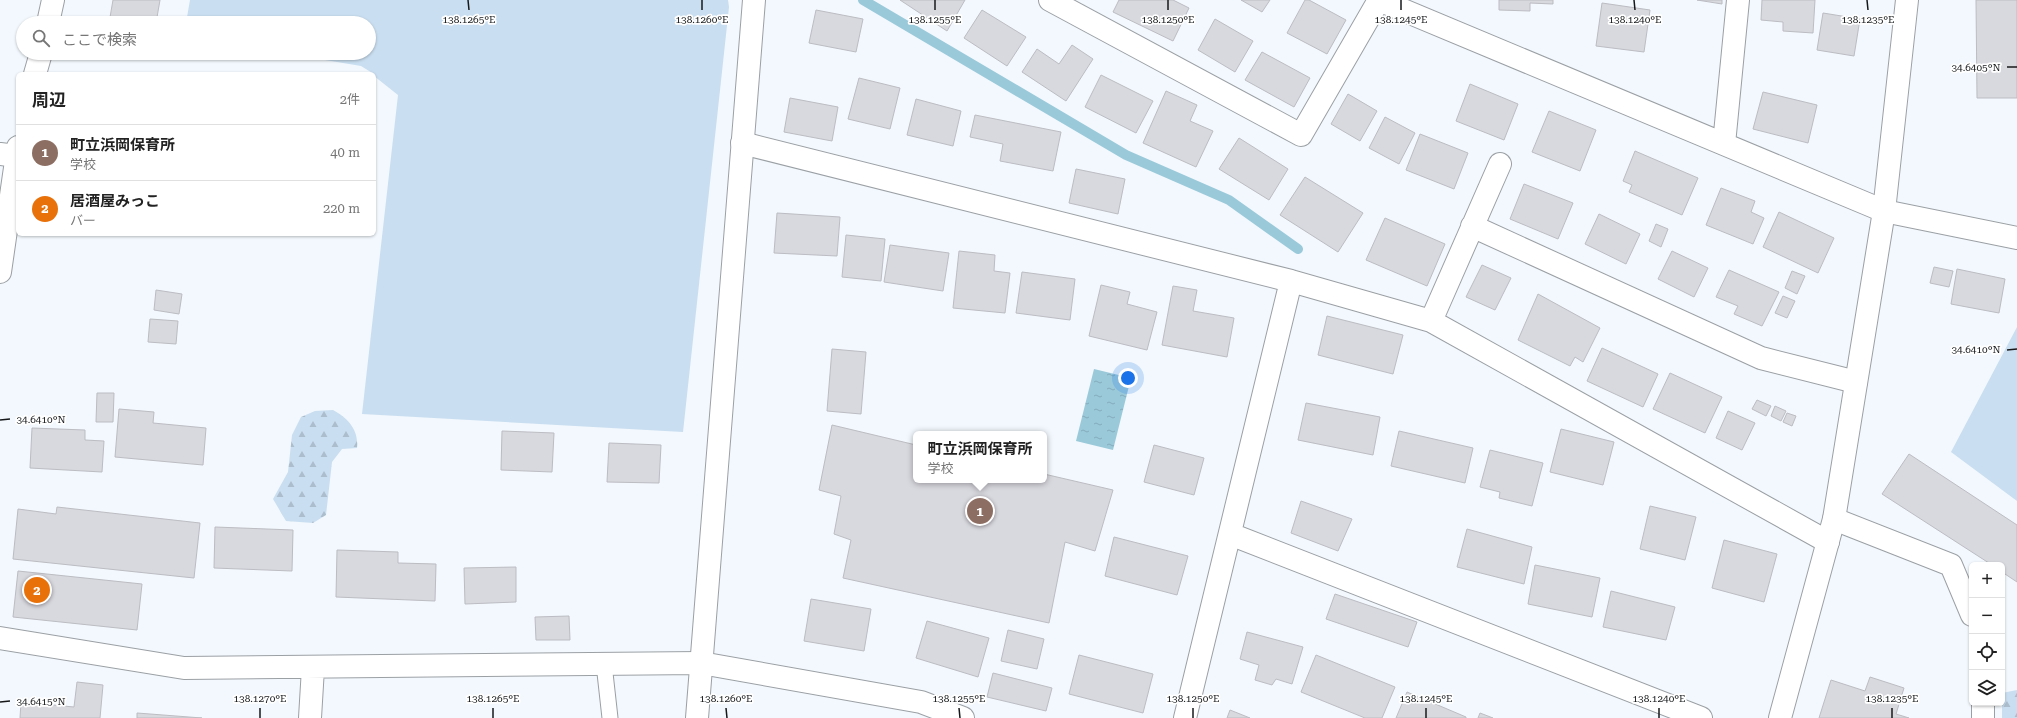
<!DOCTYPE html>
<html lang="ja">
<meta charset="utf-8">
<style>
body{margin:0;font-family:"Roboto Serif","Noto Sans JP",serif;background:#f2f2f2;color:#222}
.controls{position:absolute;right:12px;bottom:12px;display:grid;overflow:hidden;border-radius:6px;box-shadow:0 1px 3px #0004}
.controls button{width:36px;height:36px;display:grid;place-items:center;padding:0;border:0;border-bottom:1px solid #e0e0e0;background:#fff;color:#222;font:20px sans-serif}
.you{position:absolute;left:1128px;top:378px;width:14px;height:14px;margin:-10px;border:3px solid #fff;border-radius:50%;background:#1a73e8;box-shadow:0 0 0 6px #1a73e833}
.badge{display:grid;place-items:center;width:26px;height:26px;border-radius:50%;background:#7c3aed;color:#fff;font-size:13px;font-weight:700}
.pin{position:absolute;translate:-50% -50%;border:2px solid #fff;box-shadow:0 1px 4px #0006}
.popup{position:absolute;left:913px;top:431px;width:134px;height:52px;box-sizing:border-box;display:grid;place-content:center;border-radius:6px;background:#fff;filter:drop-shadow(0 1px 3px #0005);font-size:13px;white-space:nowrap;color:#767676}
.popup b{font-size:15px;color:#222}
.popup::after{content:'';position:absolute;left:50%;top:100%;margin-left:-8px;border:8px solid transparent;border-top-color:#fff}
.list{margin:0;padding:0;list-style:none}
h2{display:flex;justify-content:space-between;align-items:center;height:52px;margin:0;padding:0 16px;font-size:17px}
h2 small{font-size:13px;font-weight:400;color:#767676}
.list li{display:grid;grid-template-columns:26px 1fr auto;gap:12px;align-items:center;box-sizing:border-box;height:56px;padding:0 16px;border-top:1px solid #e0e0e0}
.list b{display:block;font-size:15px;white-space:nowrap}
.list p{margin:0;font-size:13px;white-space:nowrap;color:#767676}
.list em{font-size:13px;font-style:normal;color:#767676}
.icon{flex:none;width:22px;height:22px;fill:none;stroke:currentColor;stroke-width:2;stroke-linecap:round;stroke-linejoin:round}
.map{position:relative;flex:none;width:2017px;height:718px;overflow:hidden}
.search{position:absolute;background:#fff;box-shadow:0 1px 3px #0004;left:16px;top:16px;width:360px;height:44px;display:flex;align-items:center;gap:10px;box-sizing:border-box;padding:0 14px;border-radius:22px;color:#767676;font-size:15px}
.panel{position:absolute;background:#fff;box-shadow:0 1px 3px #0004;left:16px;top:72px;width:360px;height:164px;border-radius:6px}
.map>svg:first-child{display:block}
</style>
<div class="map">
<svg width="2017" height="718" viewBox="0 0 2017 718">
<defs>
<pattern id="forest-firs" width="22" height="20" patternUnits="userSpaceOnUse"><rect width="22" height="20" fill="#c9def0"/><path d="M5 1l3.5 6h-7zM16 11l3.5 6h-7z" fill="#acbecd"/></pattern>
<pattern id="water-ripples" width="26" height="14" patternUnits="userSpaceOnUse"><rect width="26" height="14" fill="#9ac9da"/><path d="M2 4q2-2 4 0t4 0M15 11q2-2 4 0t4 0" fill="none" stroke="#84acba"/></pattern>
</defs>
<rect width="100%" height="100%" fill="#f2f8fd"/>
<path fill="#c9def0" d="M190,0H728L729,7L683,432L362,414L398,95L374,76V74L361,66L283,53H369V23H186Z
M2017,327V501L1951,452Z"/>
<path fill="url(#forest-firs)" d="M333,410C348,418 359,430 357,448L342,449L332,462L326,515L313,523L286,521L273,499L288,472L292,435L301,417L315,411Z
M2017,690V718H2002V693Z"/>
<path fill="url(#water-ripples)" d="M1094,369L1131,378L1113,450L1076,441Z"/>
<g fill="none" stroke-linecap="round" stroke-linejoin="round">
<path stroke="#9ac9da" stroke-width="10" d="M863,0L1126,155L1229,200L1298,249"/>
</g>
<path fill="#d8d8df" stroke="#bcbcc3" d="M113,0H160L156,23H109Z
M900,0H965L947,31Z
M1119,0H1173L1189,8L1173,41L1113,12Z
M1241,0H1270L1262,12Z
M1305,0H1309L1346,20L1327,54L1287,33Z
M1499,0H1553V4L1530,3V11L1499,10Z
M1697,0H1722V4Z
M1762,0H1815L1813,33L1783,31V22L1761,20Z
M1976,0H2017V98H1977Z
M1602,3L1650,10L1644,52L1596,46Z
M816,10L863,19L856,52L809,43Z
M982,10L1026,37L1007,66L964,38Z
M1823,13L1860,19L1854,56L1817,50Z
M1215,19L1253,41L1235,72L1198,50Z
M1072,45L1093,59L1066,101L1022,72L1037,49L1059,64Z
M1262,52L1310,78L1294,107L1245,80Z
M1101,75L1153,101L1136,133L1085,107Z
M859,78L900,88L890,129L848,119Z
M1470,84L1518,104L1504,140L1456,121Z
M1166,91L1197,105L1190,121L1213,131L1196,167L1143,143Z
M1763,92L1817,105L1808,143L1753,129Z
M1348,94L1377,111L1360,141L1331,124Z
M790,98L838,107L832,141L784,132Z
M916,99L961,111L953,146L907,135Z
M1549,111L1596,130L1580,171L1532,152Z
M975,115L1061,132L1053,171L1000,161L1003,144L970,137Z
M1385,117L1415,133L1399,164L1369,148Z
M1420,134L1468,153L1454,189L1406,170Z
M1239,138L1288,169L1269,200L1219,169Z
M1635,151L1698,178L1682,215L1629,192L1632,185L1623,181Z
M1076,169L1125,179L1118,214L1069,203Z
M1305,177L1363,213L1338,252L1280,215Z
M1524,184L1573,203L1558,239L1510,219Z
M1721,188L1755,201L1751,212L1764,218L1753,244L1706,225Z
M1779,212L1834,238L1818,273L1763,247Z
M777,213L840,217L837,256L774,253Z
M1599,214L1640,234L1626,264L1585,244Z
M1385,218L1445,244L1427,286L1366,260Z
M1656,224L1668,229L1661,247L1649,241Z
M846,235L885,239L881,281L842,277Z
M890,245L949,253L943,291L884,282Z
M959,251L995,255L994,271L1010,273L1005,313L953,308Z
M1672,251L1708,268L1694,297L1658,279Z
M1482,265L1511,278L1495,310L1466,297Z
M1934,267L1953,271L1949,287L1930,283Z
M1957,269L2005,279L1999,313L1951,304Z
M1729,270L1779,292L1762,326L1734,314L1738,306L1716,297Z
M1792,271L1805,276L1797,294L1785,288Z
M1022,272L1075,279L1070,320L1016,313Z
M1101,285L1130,292L1127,304L1157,312L1147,350L1089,336Z
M1173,286L1197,290L1193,311L1234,318L1227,357L1162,345Z
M156,290L182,294L179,314L154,310Z
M1538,294L1600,328L1583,362L1575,357L1570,366L1518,340Z
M1783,296L1795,301L1787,318L1775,313Z
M1327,316L1403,335L1393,374L1318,355Z
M150,319L178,321L176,344L148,342Z
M1602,348L1658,374L1643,407L1587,381Z
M832,349L866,352L861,414L827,411Z
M1670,373L1722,397L1705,433L1653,409Z
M97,393H114L113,422H96Z
M1757,400L1771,406L1766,416L1752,409Z
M1306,403L1380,417L1373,455L1298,440Z
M1775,406L1786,411L1781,421L1771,416Z
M119,409L154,412L153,423L206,428L203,465L115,457Z
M1728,411L1755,423L1742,450L1716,438Z
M1787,413L1796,416L1792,426L1783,422Z
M832,425L916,445V480H1044V474L1113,490L1095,551L1065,542L1049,623L843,578L851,540L834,534L841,496L819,490Z
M32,428L85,430V440L104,441L102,472L30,468Z
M1561,429L1614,442L1603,485L1550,472Z
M502,431L554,433L552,472L501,470Z
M1399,431L1473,448L1465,483L1391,466Z
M609,443L661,445L659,483L607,482Z
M1154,445L1204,458L1194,495L1144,482Z
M1490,450L1543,463L1532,506L1499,498L1500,492L1480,487Z
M1909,454L2017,525V582L2002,572V565H1992L1882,494Z
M1301,501L1352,519L1338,551L1291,533Z
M1650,506L1696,517L1685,560L1640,549Z
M57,507L200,523L194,578L13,559L18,509L56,514Z
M215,527L293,530L292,571L214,568Z
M1467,529L1532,547L1524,584L1457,567Z
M1114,537L1188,556L1177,595L1105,576Z
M1724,540L1777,554L1764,602L1712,588Z
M337,550L398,552V563L436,564L435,601L336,597Z
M1535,565L1600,578L1592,617L1528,604Z
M516,567V602L465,604L464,568Z
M18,571L142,584L137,630L13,617Z
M1611,591L1675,607L1666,640L1603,627Z
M1335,594L1417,622L1408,647L1326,619Z
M811,599L871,609L864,651L804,641Z
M569,616L570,640H536L535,617Z
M927,621L989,638L978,677L916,658Z
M1008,630L1044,639L1037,669L1001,661Z
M1247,632L1303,647L1292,684L1276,679L1272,685L1255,680L1259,665L1240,659Z
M1079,655L1153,674L1143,713L1069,694Z
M1316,655L1395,687L1382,718H1365L1301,692Z
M993,673L1052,688L1046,711L987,697Z
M1870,677L1904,688L1896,714L1909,718H1819L1831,680L1865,691Z
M77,682L103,685L100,718H20L21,702L74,707Z
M1407,692L1466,717V718H1396Z
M1230,710L1250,718H1227Z
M137,713L202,718H137Z
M1480,713L1493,718H1478Z"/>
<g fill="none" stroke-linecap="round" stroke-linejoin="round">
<g stroke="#9ba0a5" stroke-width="17">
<path id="lane" d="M604,664L610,718"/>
</g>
<g stroke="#9ba0a5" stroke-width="24">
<path id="street" d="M1050,0L1301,135L1379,0
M1379,0L1884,211L2017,238
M742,143L1291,281L1431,321L1828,542
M1724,144L1738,0
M0,154L16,156
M1472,226L1761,358L1856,382
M1431,321L1500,164
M1834,519L1951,565L1972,615
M1230,534L1701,718
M0,638L184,668L701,663L921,702L963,718
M1983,703V718
M310,718L313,668
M1185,718L1291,281"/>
</g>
<g stroke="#9ba0a5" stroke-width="24">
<path id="secondary" d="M697,718L754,0
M1780,718L1834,519L1884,211L1907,0"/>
</g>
<g stroke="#9ba0a5" stroke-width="24">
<path id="primary" d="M48,23L53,0
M35,74L41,53
M0,272L18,147"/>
</g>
<use href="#lane" stroke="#fff" stroke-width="15"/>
<use href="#street" stroke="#fff" stroke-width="22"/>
<use href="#secondary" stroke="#fff" stroke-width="22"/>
<use href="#primary" stroke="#fff" stroke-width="22"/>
</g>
<path fill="none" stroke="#16181a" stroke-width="1.5" d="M468,0L469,10M702,0V10M935,0V10M1168,0V10M1401,0V10M1634,0L1635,10M1867,0L1868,10M2007,67H2017M2007,350L2017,349M0,420L10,419M0,702L10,701M260,708V718M493,708V718M726,708L727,718M959,708L960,718M1193,708V718M1426,708V718M1659,708V718M1892,708V718"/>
<g font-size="10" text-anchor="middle" fill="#16181a" stroke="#fff" stroke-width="3.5" stroke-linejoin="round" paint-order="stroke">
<text x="469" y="23">138.1265°E</text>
<text x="702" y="23">138.1260°E</text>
<text x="935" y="23">138.1255°E</text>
<text x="1168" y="23">138.1250°E</text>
<text x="1401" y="23">138.1245°E</text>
<text x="1635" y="23">138.1240°E</text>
<text x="1868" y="23">138.1235°E</text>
<text x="1976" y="71">34.6405°N</text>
<text x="1976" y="353">34.6410°N</text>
<text x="41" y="423">34.6410°N</text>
<text x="260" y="702">138.1270°E</text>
<text x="493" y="702">138.1265°E</text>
<text x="726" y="702">138.1260°E</text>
<text x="959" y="702">138.1255°E</text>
<text x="1193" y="702">138.1250°E</text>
<text x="1426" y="702">138.1245°E</text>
<text x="1659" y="702">138.1240°E</text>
<text x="1892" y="702">138.1235°E</text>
<text x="41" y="705">34.6415°N</text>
</g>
</svg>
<div class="controls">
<button>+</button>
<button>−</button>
<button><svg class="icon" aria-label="locate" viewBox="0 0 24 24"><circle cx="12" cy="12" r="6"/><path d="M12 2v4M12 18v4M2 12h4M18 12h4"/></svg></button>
<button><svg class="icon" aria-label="layers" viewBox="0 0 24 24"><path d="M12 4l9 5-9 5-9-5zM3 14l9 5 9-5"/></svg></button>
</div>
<div class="you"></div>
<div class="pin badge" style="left:980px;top:511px;background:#8d6e63">1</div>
<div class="popup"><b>町立浜岡保育所</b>学校</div>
<div class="pin badge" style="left:37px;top:590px;background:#e8710a">2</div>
<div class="search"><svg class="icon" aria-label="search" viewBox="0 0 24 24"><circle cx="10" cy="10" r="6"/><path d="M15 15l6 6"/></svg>ここで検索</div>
<section class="panel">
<h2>周辺<small>2件</small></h2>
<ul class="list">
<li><span class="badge" style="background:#8d6e63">1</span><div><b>町立浜岡保育所</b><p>学校</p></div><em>40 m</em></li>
<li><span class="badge" style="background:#e8710a">2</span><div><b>居酒屋みっこ</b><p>バー</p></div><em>220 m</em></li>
</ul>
</section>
</div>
